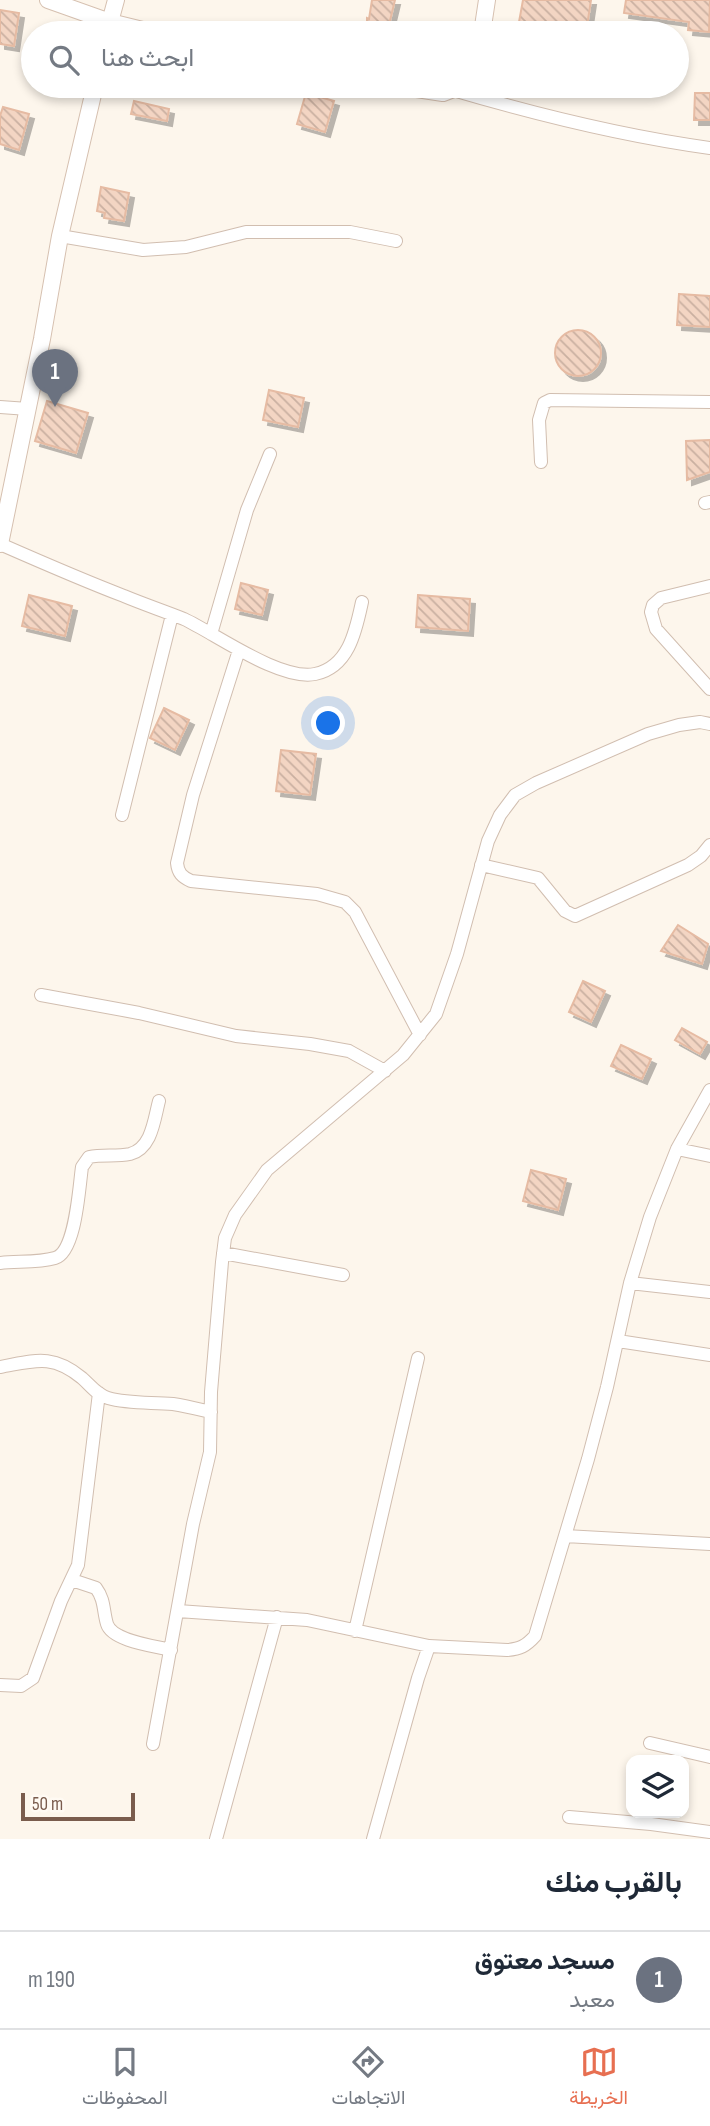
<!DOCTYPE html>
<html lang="ar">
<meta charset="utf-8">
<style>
body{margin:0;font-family:"Sofia Sans Condensed",Vazirmatn,sans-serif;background:#f6f6f7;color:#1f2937;direction:rtl}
.controls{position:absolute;right:21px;bottom:21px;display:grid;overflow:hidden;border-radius:14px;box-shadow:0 4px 10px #0003}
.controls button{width:63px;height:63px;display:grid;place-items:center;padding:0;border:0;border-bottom:2px solid #e0e1e3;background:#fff;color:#1f2937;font:35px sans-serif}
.scale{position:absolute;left:21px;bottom:18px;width:114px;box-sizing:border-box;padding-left:7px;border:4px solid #7a5c4d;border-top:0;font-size:19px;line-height:24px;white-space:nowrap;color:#7a5c4d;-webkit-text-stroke:5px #fffaf3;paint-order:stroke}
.you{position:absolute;left:329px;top:724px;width:24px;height:24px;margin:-18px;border:5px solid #fff;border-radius:50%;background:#1a73e8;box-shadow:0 0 0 10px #1a73e833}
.badge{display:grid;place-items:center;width:46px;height:46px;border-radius:50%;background:#e76f51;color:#fff;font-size:23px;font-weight:700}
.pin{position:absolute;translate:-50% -58px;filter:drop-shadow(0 2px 4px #0008)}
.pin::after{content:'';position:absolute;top:37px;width:24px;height:21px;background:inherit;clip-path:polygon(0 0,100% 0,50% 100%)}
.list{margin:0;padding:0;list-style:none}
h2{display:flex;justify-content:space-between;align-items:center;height:91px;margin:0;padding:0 28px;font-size:30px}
h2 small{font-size:23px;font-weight:400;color:#747a83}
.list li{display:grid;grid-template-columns:46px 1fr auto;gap:21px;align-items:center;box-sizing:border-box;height:98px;padding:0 28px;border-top:2px solid #e0e1e3}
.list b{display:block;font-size:26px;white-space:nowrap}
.list p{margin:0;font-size:23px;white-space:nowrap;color:#747a83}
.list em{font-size:23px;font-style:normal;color:#747a83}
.icon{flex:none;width:38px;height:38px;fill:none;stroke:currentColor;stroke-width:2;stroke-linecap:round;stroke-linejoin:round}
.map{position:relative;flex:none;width:710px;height:1839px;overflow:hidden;direction:ltr}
.search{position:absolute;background:#fff;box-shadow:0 4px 10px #0003;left:21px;right:21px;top:21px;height:77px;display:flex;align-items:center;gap:18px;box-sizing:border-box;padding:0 24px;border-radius:38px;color:#747a83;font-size:26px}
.sheet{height:189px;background:#fff}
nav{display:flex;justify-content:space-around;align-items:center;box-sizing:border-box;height:98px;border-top:2px solid #e0e1e3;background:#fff;font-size:19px;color:#747a83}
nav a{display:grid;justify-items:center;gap:4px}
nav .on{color:#e76f51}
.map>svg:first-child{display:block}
</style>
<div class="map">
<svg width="710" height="1839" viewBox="0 0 710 1839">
<defs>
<pattern id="building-back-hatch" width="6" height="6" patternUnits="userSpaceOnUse" patternTransform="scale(1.75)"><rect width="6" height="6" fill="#f3d5c3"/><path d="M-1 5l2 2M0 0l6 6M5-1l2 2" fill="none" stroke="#cab0a1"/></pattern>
<filter id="shadow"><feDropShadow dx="5" dy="5" stdDeviation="0" flood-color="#0004"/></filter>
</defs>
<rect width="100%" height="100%" fill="#fdf6ec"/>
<path fill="url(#building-back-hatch)" stroke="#e6bba3" stroke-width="2" filter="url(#shadow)" d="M372,0H395L387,33H367V18L369,19Z
M523,0H591L586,33H517Z
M626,0H710L709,32L688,30L689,22L624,13Z
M0,10L19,13L14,46L0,44Z
M306,93L334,101L325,132L297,124Z
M695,93H710V120H694Z
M134,101L169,109L167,121L131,114Z
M3,107L29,114L19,150L0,144V116Z
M101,187L129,193L124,221L104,218L105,213L97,211Z
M679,294L710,296V327L677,325Z
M555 353a23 23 0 1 1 46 0a23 23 0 1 1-46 0Z
M269,390L304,398L298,427L263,420Z
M47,401L88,413L76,453L35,441Z
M710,440V472L687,480L686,441Z
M241,583L268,590L262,615L235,609Z
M29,595L72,606L65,636L22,626Z
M418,595L470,599L468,631L416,627Z
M164,708L189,720L175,750L150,738Z
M281,750L316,754L310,795L276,791Z
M678,925L708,944L702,964L661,951Z
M583,981L605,991L591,1022L569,1012Z
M682,1028L707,1042L700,1054L675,1040Z
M621,1045L651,1059L642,1079L611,1066Z
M531,1170L566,1179L558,1210L523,1201Z"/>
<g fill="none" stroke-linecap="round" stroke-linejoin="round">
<g stroke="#d1beb0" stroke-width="14">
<path id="street" d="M453,90C538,115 622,136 710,148
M60,236L143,250L186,247L246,232H350L396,241
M0,407L28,409
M541,462L539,420L544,403L550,400L710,402
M705,503L710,502
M0,544C41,562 82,580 124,596C143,604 164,611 184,619C216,634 280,681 315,674C349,667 356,630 362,602
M710,586L661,598L653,605L651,612L656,629L710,689
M211,634L247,510L270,454
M239,650L193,795L177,863C178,873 182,877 191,881L317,894L345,902L355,912L420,1035
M122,815L172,615
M481,865L538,878L565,911L575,916L688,865L701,856L710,845
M41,995L139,1013L236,1036L310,1044L349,1051L385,1071
M677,1149L710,1156
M223,1253L343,1275
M0,1263C17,1261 38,1263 55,1258C76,1252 79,1187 82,1167L89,1157C103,1154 116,1157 130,1154C152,1148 154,1120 159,1101
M630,1283L710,1292
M618,1341L710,1355
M0,1367C34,1361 52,1353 82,1378C90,1385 97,1395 108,1398C129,1404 151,1402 173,1404C186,1406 198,1409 211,1412
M565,1536L710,1544
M72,1580L96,1588C105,1600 103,1611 107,1624C112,1641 155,1646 171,1650
M178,1611L307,1620L429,1646L507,1650C520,1649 526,1646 535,1636L588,1459L607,1387L630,1283L650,1217L677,1149L710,1090
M355,1631L418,1358
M0,1685L21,1686L33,1678L61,1601L78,1565L99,1393
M650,1743L710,1757
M153,1744L193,1524L210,1452L211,1392L222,1262L225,1238L235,1215L267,1170L403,1055L436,1014L457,954L488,841L500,815L515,795L536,783L648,734L679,725L700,722L710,724
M569,1817L651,1824L710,1832
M216,1839L277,1617
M373,1839L418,1678L429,1646"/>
</g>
<g stroke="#d6c0b0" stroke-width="18">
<path id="secondary" d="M48,0L110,22L155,33
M107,33L116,0
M482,33L487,0
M397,86L443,93L461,86
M0,544L42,339L60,236L95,86"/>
</g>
<use href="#street" stroke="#fff" stroke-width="12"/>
<use href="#secondary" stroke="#fff" stroke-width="16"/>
</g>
</svg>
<div class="controls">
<button><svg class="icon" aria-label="layers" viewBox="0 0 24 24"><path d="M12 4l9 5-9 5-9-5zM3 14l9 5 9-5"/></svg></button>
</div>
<div class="scale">50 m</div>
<div class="you"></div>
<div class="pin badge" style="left:55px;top:407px;background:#6b7280">1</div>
<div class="search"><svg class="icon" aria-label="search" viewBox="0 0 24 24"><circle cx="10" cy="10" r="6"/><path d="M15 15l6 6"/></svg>ابحث هنا</div>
</div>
<section class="sheet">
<h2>بالقرب منك<small></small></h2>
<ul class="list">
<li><span class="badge" style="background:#6b7280">1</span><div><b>مسجد معتوق</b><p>معبد</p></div><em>190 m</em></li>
</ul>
</section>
<nav>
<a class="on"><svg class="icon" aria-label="map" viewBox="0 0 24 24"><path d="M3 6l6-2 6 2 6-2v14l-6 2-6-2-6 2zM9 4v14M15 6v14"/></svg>الخريطة</a>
<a><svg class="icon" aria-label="directions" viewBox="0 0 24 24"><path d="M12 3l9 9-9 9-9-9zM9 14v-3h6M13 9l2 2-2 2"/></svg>الاتجاهات</a>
<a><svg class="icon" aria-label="saved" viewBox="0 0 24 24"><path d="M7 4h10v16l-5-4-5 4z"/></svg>المحفوظات</a>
</nav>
